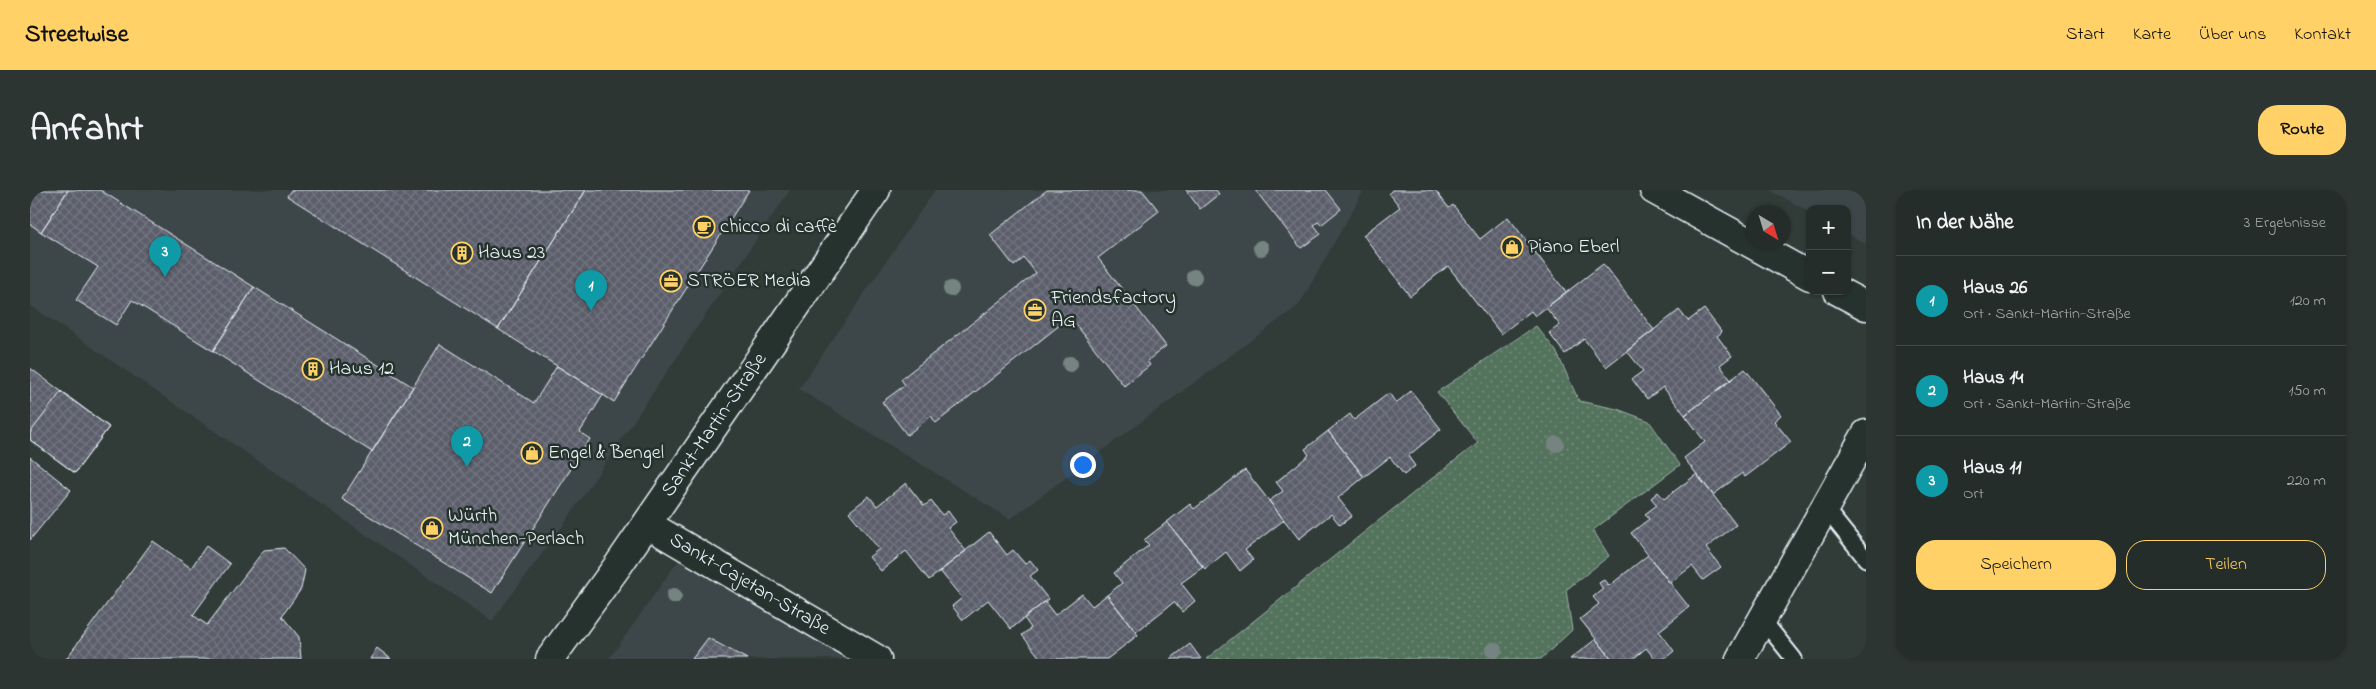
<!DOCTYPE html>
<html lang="de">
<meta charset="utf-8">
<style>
body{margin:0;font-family:"Indie Flower",sans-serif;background:#2d3533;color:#f1f3f6}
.controls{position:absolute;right:15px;top:15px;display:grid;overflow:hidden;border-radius:10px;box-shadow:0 1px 4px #0004}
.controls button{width:45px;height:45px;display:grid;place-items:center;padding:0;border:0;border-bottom:1px solid #424947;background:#252d2b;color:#f1f3f6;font:25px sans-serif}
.compass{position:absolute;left:1716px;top:15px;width:45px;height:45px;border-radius:50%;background:#252d2b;box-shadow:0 1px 4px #0004;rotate:142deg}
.you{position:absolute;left:1052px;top:274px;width:18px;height:18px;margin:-12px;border:4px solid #fff;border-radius:50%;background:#1a73e8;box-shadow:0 0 0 8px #1a73e833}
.badge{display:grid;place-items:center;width:32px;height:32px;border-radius:50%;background:#ffd166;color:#fff;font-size:16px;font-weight:700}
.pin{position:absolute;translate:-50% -41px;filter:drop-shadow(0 1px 2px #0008)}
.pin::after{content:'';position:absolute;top:26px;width:18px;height:15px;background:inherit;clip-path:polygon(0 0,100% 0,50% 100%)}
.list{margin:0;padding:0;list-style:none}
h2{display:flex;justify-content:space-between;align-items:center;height:65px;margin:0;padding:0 20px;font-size:21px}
h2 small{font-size:16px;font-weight:400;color:#a3a8a9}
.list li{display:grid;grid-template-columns:32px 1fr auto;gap:15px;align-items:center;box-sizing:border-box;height:90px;padding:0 20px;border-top:1px solid #424947}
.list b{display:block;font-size:19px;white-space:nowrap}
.list p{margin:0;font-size:16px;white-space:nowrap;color:#a3a8a9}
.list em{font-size:16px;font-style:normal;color:#a3a8a9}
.actions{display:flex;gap:10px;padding:15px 20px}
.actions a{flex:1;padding:11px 0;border:1px solid #ffd166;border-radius:20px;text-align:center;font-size:18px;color:#ffd166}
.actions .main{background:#ffd166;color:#111}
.map{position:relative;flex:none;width:1836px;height:469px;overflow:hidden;border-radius:20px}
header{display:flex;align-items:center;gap:30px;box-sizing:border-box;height:70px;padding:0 25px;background:#ffd166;color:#111}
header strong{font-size:24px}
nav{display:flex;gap:28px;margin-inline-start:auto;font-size:18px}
.intro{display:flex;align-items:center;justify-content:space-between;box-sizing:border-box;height:120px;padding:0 30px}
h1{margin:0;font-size:35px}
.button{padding:12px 22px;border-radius:20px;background:#ffd166;color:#111;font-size:18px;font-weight:700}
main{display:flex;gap:30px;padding:0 30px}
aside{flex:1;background:#252d2b;border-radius:20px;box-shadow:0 1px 4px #0004}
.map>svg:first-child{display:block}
</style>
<header>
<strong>Streetwise</strong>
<nav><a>Start</a><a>Karte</a><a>Über uns</a><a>Kontakt</a></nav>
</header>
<div class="intro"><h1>Anfahrt</h1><a class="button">Route</a></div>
<main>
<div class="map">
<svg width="1836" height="469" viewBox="0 0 1836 469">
<defs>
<pattern id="park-dots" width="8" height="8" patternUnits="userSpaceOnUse" patternTransform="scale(1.25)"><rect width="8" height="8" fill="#53735c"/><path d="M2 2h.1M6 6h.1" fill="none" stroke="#748e7c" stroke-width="1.8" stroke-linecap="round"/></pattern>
<pattern id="building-cross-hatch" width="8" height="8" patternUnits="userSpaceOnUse" patternTransform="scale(1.25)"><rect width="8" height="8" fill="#5b5e6b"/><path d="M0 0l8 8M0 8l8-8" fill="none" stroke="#737681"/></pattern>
</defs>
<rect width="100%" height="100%" fill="#313c39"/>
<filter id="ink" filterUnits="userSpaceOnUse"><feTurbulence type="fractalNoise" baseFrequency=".02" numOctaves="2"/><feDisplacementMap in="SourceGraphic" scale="10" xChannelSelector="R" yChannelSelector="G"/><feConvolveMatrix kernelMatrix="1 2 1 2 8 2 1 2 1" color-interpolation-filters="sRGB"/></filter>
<g filter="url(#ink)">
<path fill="#3e4648" d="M0,0H760L532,337L462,431L0,115Z
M905,0H1334L1269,115L980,329L769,199Z
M1740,0H1836V54L1817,43V19H1780V22Z
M650,368L832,469H579Z"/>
<path fill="url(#park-dots)" stroke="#9eb2aa" d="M1506,136L1526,161L1549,211L1587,219L1619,231L1650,275L1563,340L1579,366L1536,400L1542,440L1511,469H1176C1267,397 1356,323 1448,253L1407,202Z"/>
<path fill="url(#building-cross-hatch)" stroke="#e8f1f8" d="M0,0H38L11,42L0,34Z
M38,0H70L224,97L183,161L102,110L86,135L46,110L68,77L11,42Z
M261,0H556L468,139L257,6Z
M556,0H719L584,212L468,139Z
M1017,0H1112L1129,21L1068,68L1136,156L1117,171L1120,175L1094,196L1040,127L906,233L901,226L877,245L852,212L875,195L871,189L1006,83L994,68L984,76L960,45Z
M1156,0H1186L1189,4L1170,19Z
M1225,0H1296L1311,19L1291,35L1288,32L1284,35L1291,44L1271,58Z
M1362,0H1405L1419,18L1423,15L1450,49L1478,27L1536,102L1505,126L1501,121L1471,144L1418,76L1380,106L1333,45L1370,17L1359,3Z
M1573,74L1624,140L1576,177L1554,149L1535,164L1519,143L1530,135L1516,118Z
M224,97L383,197L342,262L183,161Z
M1674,119L1692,142L1687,146L1702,166L1690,175L1701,190L1655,225L1633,197L1617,209L1602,189L1613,181L1597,161L1649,120L1658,131Z
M410,154L504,213L527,176L573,205L550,242L560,249L462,403L312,309Z
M0,178L79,237L45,283L0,250Z
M1715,179L1751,225L1744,231L1761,252L1715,287L1712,283L1683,305L1654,268L1675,252L1655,225Z
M1381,201L1411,239L1378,266L1385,276L1374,285L1360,267L1334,287L1298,241L1320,224L1324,230L1359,203L1366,213Z
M31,202L79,237L45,283L0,250V243Z
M1298,241L1334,287L1308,308L1322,326L1310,335L1301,324L1269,349L1239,311L1253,301L1246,292L1279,265L1275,259Z
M0,267L41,300L0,350Z
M1215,280L1254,330L1215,360L1223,370L1210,381L1196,362L1175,379L1137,332L1160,314L1164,319Z
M1667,284L1706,335L1676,358L1691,377L1673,390L1662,376L1640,393L1601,343L1619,329L1615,324L1627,315L1621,308L1628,302L1634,309Z
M876,293L894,316L901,311L912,325L918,321L926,332L918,338L936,361L899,390L876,361L851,381L839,367L849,359L819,322L839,306L847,316Z
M1137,332L1173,377L1151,393L1165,411L1152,422L1144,412L1106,442L1077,405L1092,393L1084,383L1119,355L1114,350Z
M959,342L977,365L983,360L995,374L1000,370L1008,380L1000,386L1018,409L981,439L958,410L933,430L922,416L932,408L910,381Z
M123,351L161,378L176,356L200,374L163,425L177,435L234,360L254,358L275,380L271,399L252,426L269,447L271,469H36Z
M1618,365L1659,417L1629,441L1644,461L1634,469H1625L1616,458L1603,469H1582L1550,429L1569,414L1563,407L1573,399L1569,393L1574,390L1579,396Z
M1052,404L1062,416L1077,405L1108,445L1077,469H1011L992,445L1001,438L994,428L1015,412L1025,425Z
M678,448L717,469H662Z
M1566,449L1582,469H1540Z
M1160,454L1171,469H1140Z
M347,458L361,469H340Z"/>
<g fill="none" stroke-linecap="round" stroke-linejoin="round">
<g stroke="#e8f1f8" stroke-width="19">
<path id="lane" d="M1795,318L1836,369
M1732,429L1764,469"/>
</g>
<g stroke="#e8f1f8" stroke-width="31">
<g id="street">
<path id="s1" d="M617,334L847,469"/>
<path d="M1710,469L1836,244"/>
</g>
</g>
<g stroke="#e8f1f8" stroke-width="31">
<g id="secondary">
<path d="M1624,0L1780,86"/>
<path d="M1808,101L1836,116"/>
<path id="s2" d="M520,469L589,374L846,0"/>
</g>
</g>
<use href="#lane" stroke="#26332d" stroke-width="15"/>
<use href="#street" stroke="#26332d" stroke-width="28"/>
<use href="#secondary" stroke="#26332d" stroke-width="28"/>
</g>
<g fill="#758480">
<circle cx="1231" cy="58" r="8"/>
<circle cx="1164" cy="87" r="8"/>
<circle cx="921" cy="99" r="8"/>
<circle cx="1040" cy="174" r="8"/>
<circle cx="1526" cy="254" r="8"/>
<circle cx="644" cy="406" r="8"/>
<circle cx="1464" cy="460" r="8"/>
</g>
</g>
<defs>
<g id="cafe-ring" transform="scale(1.125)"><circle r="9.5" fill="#26332d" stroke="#ffd166" stroke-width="1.5"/><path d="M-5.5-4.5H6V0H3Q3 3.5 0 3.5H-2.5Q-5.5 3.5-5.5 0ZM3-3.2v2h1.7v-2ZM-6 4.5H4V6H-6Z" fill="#ffd166"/></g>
<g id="shop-ring" transform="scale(1.125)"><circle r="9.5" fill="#26332d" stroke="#ffd166" stroke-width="1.5"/><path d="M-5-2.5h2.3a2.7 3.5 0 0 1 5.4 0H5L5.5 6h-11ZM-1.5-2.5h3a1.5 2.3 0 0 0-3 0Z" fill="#ffd166"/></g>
<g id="building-ring" transform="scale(1.125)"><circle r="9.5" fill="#26332d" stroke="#ffd166" stroke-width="1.5"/><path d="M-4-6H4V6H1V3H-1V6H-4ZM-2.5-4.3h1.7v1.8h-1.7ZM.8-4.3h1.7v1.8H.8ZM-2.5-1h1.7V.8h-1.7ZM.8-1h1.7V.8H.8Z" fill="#ffd166"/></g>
<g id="office-ring" transform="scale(1.125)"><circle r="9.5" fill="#26332d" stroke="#ffd166" stroke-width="1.5"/><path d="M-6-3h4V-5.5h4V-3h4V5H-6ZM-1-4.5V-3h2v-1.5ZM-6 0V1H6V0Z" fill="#ffd166"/></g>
</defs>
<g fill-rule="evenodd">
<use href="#cafe-ring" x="674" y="37"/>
<use href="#shop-ring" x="1482" y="57"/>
<use href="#building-ring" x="432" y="63"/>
<use href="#office-ring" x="641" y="91"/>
<use href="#office-ring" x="1005" y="120"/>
<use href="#building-ring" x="283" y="179"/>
<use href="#shop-ring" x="502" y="263"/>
<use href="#shop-ring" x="402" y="338"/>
</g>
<g text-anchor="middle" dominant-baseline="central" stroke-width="5" stroke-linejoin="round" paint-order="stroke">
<g font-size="20" fill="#e8f1f8" stroke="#26332d" text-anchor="start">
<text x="690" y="37">chicco di caffè</text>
<text x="1498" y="57">Piano Eberl</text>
<text x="448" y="63">Haus 23</text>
<text x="657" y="91">STRÖER Media</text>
<text x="1021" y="108">Friendsfactory<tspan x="1021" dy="23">AG</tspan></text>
<text x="299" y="179">Haus 12</text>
<text x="518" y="263">Engel &amp; Bengel</text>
<text x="418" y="326">Würth<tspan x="418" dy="23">München-Perlach</tspan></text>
</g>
<g font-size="20" fill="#e8f1f8" stroke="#26332d">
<text stroke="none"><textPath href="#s2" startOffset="286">Sankt-Martin-Straße</textPath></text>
<text stroke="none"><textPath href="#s1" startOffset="119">Sankt-Cajetan-Straße</textPath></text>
</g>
</g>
</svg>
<div class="controls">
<button>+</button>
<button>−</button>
</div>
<svg class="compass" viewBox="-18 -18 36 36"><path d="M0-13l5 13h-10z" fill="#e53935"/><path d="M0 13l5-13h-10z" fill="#a3a8a9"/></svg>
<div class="you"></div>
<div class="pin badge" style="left:561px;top:121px;background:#0f9aa8">1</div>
<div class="pin badge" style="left:437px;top:277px;background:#0f9aa8">2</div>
<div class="pin badge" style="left:135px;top:87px;background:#0f9aa8">3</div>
</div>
<aside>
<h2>In der Nähe<small>3 Ergebnisse</small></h2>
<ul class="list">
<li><span class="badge" style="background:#0f9aa8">1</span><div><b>Haus 26</b><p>Ort · Sankt-Martin-Straße</p></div><em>120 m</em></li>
<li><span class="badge" style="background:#0f9aa8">2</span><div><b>Haus 14</b><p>Ort · Sankt-Martin-Straße</p></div><em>150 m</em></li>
<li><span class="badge" style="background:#0f9aa8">3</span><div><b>Haus 11</b><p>Ort</p></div><em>220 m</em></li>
</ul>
<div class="actions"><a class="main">Speichern</a><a>Teilen</a></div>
</aside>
</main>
